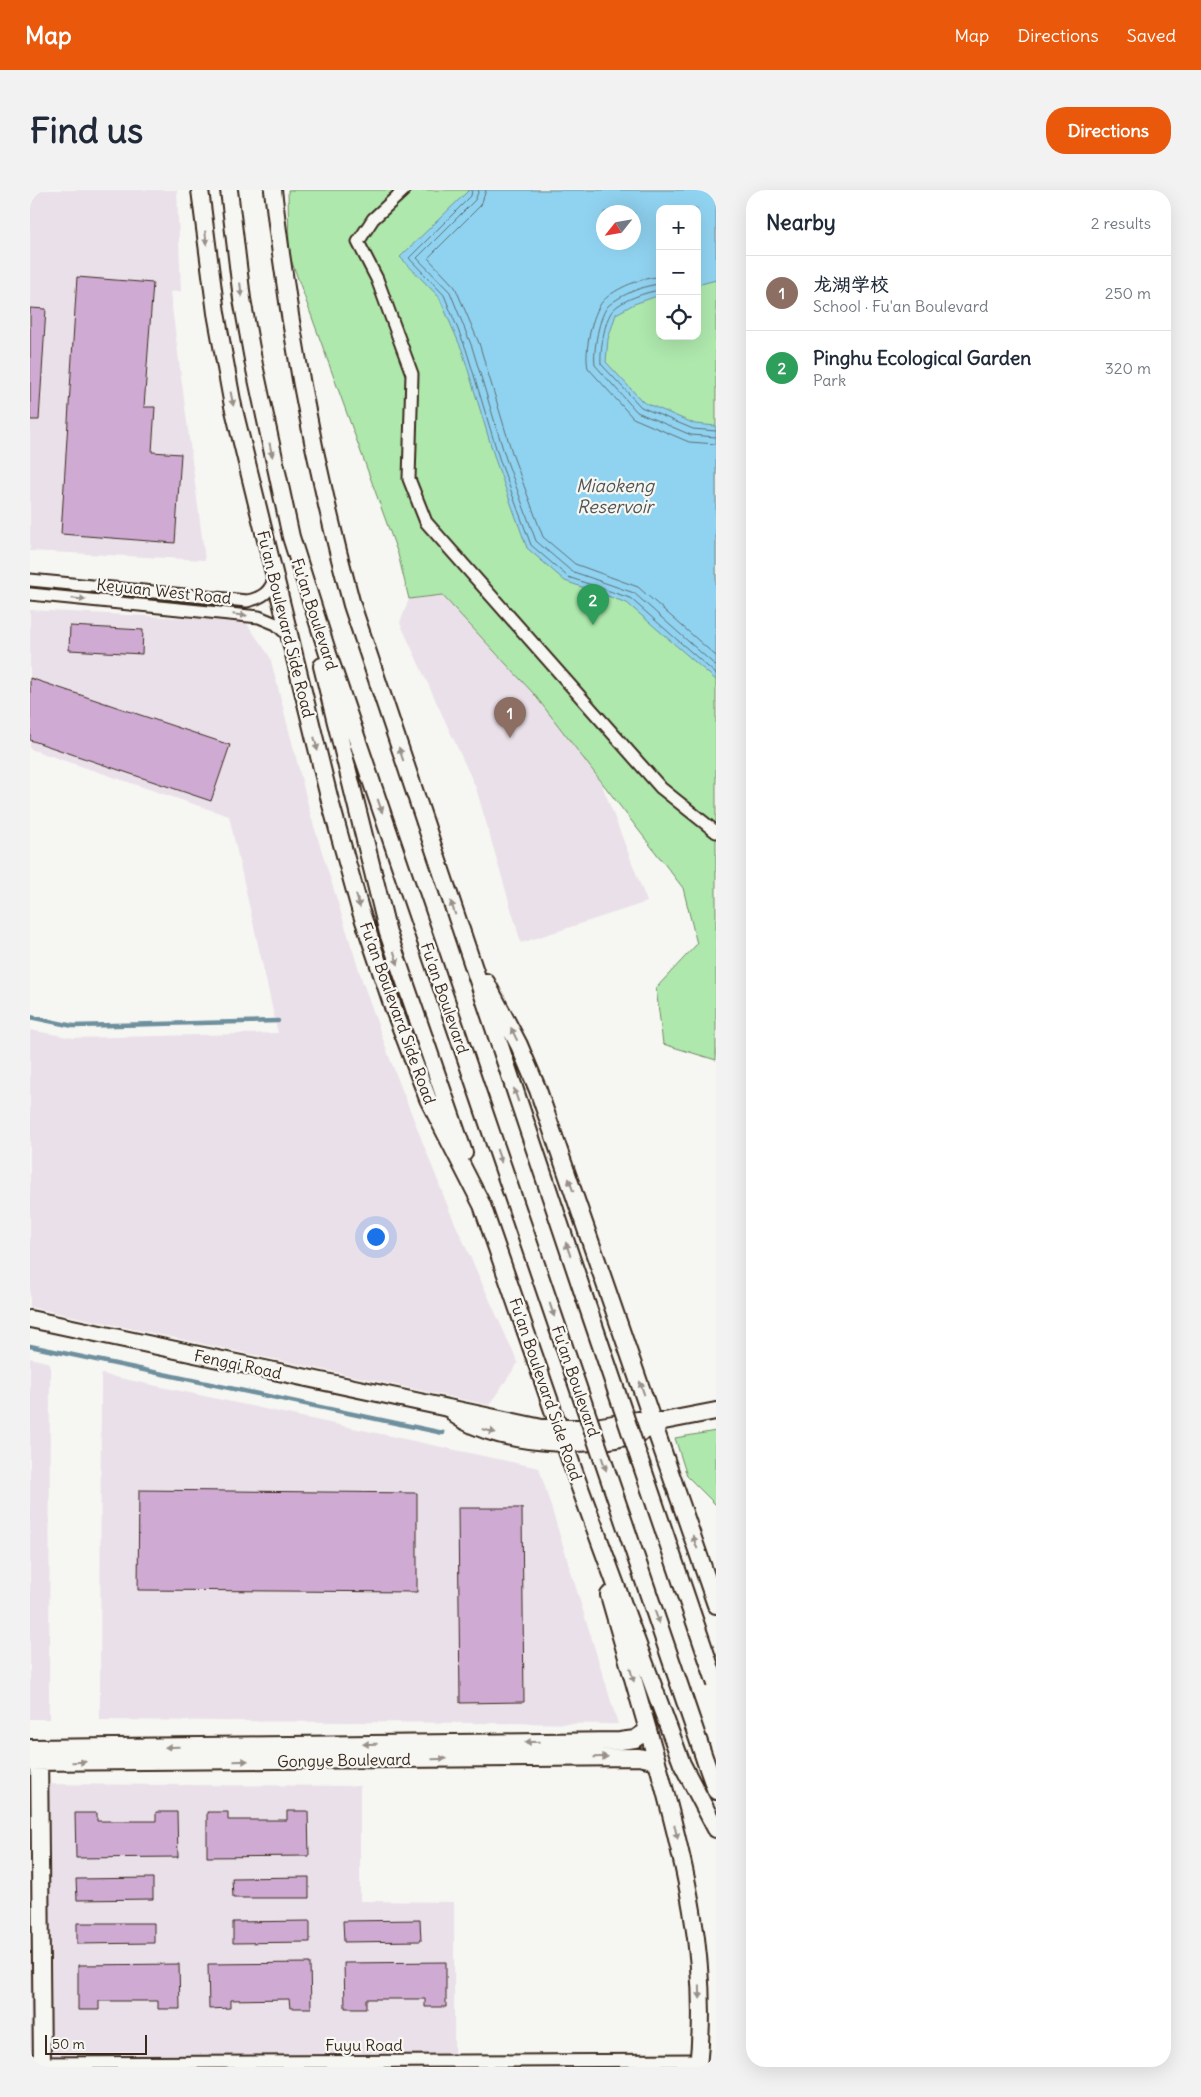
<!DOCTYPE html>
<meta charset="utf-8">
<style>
body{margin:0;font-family:Delius,"LXGW WenKai TC",sans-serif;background:#f2f2f3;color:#1f2937}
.controls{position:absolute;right:15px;top:15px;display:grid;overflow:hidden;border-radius:10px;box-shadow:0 5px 20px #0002}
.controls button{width:45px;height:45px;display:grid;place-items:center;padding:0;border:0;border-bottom:1px solid #e0e1e3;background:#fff;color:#1f2937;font:25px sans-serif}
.compass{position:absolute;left:566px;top:15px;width:45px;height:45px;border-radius:50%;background:#fff;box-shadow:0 5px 20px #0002;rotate:239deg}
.scale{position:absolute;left:15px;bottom:12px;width:102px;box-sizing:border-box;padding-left:5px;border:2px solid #3b2a1e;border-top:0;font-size:14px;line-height:18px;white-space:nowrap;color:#3b2a1e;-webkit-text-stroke:4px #f6f6f2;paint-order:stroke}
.you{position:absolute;left:345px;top:1046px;width:18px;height:18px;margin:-12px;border:4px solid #fff;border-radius:50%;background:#1a73e8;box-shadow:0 0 0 8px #1a73e833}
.badge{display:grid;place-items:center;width:32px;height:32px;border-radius:50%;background:#ea580c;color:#fff;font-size:16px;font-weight:700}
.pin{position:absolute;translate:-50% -41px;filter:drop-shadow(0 1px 2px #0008)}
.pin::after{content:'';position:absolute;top:26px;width:18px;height:15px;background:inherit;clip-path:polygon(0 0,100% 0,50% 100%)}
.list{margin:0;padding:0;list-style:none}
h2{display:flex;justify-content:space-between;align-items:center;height:65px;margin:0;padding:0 20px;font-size:21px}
h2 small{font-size:16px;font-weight:400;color:#747a83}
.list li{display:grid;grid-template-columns:32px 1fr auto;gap:15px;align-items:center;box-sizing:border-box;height:75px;padding:0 20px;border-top:1px solid #e0e1e3}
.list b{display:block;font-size:19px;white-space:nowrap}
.list p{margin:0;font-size:16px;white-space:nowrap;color:#747a83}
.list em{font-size:16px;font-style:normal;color:#747a83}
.icon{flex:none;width:28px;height:28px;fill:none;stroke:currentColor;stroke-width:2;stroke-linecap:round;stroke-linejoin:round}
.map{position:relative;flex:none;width:686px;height:1877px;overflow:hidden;border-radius:20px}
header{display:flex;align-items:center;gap:30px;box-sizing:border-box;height:70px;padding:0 25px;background:#ea580c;color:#fff}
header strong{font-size:24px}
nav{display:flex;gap:28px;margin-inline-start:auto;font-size:18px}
.intro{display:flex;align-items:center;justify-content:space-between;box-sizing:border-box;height:120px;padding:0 30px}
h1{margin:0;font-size:35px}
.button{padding:12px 22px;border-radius:20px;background:#ea580c;color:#fff;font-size:18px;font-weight:700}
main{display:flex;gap:30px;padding:0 30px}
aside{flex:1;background:#fff;border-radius:20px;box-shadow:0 5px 20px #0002}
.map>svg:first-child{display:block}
</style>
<header>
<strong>Map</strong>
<nav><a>Map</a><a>Directions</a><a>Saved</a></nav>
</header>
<div class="intro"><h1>Find us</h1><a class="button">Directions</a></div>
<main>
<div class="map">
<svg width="686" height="1877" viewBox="0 0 686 1877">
<rect width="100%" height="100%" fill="#f6f6f2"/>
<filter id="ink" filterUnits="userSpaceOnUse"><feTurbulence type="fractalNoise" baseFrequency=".02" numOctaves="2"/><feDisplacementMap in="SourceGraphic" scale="10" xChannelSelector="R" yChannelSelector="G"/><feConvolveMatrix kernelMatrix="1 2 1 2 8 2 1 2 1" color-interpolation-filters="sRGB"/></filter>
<g filter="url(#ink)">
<path fill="#eae0e9" d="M0,0H147L151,101L140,102L175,370L0,361Z
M412,405L504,504L571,592L617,712L491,753L446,598L370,433L379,409Z
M0,420L215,431L240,467L282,630L332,790L360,869L420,1022L488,1173L459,1215L0,1117V840L43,848L248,843L199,626L0,559Z
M0,1168L20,1173L19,1529H0Z
M71,1184L509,1278L588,1534L70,1530Z
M0,1594L330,1596V1711L424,1712V1877H0Z"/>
<path fill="#aee8ad" stroke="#748966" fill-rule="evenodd" d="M258,0H686V870L633,854L626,798L667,754L653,698L504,504L412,405L379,409L368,364L259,64ZM630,19H667V146H630ZM574,22H604V52H574Z
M686,1241V1315L657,1286L645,1248Z"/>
<path fill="#90d3f1" stroke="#6e8f9d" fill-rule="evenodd" d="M439,0H686V90L667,95V19H630V105L604,114L586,124L578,149L576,172L613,212L665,234L686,236V490L597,413L535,391L497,358L466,272L432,160L409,107L370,67ZM574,22H604V52H574Z"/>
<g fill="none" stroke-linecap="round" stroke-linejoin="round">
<path stroke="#5d6e72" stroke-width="1" d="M442,0L441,6L379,68L414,105L436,159L470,271L501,355L538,387L600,408L686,484
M449,0L445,10L387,68L420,102L442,157L476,269L506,351L541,381L604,403L686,476
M456,0L451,15L398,68L425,97L449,153L483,266L513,347L545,374L608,397L686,466
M630,87C613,87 585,98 573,111C562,123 554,162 558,178L603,228L659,252L686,254
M630,94C614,95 591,105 579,115C569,124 563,162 565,175L607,222L661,245L686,247
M630,100C616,102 592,110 583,120C574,130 570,162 571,174L611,217L663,239L686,241"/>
<path stroke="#6e8f9d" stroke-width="4.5" d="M0,827L43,836L248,831
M0,1156L413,1243"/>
</g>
<path fill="#cfabd4" stroke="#3b2a1e" d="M47,87L123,93L114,217H125L122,262L151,264L145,353L31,344Z
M0,118L16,119L9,230H0Z
M40,436L113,440L112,464L39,460Z
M0,488L200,555L181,611L0,550Z
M109,1300L387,1303V1402L108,1400Z
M428,1318H492L494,1512L430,1513Z
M257,1621H278L279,1666L177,1667V1622H198V1630H257Z
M126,1622H147L148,1667L46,1668L45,1623H67V1631H126Z
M279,1687V1708H203L202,1688Z
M123,1688V1709L47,1710L46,1689Z
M390,1730L391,1751L314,1752L313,1731Z
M280,1731V1752L203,1753V1732Z
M47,1733H124V1753L47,1754Z
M416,1772V1817H395V1809H336V1818H315L314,1773Z
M280,1773L281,1818H260L259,1809L200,1810V1818L179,1819L178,1774Z
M149,1774L150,1819H128V1811H69V1820H48V1775Z"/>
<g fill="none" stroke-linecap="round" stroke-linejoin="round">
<g stroke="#3b2a1e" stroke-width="15">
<path id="street" d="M374,0L343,29L328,52L347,89L382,184L379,289L396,332L631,598L686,642
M0,390L217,411C232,408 241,402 245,386
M0,404L229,427L246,434L259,446
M0,1873L669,1870"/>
</g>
<g stroke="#3b2a1e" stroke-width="20">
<path id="secondary" d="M170,0L186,123L203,216L300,611L330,719L364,820L398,909L452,1015L546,1287L652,1574L686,1639
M199,0L212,109L224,175L261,347L298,464L431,854
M243,0C259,141 285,279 322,415L554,1106
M292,476L358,743L434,963
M456,792L489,855L508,900L686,1415
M0,1129L512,1238H559L608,1230L634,1231L686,1221
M425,1225C470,1258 587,1264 633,1231
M579,1405C595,1459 610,1514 626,1568C654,1669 680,1771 668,1877
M0,1558L590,1551L605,1549L618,1540
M9,1562L12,1877
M675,1570L686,1601
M0,1572L609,1567L627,1571"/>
</g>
<use href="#street" stroke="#f6f6f2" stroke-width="11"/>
<use href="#secondary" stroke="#f6f6f2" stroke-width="16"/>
<g stroke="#3b2a1e" stroke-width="20" stroke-linecap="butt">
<path id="secondary-bridge" d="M431,854L675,1570
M554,1106L686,1494"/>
</g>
<use href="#secondary-bridge" stroke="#f6f6f2" stroke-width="16"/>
</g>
<defs><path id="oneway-solid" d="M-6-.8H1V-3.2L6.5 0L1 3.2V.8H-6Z" transform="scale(1.25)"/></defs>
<g fill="#989088">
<use href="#oneway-solid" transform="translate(176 48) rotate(83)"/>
<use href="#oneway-solid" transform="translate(211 100) rotate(83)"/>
<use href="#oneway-solid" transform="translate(202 209) rotate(79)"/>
<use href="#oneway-solid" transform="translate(241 260) rotate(78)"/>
<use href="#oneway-solid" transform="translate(49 409) rotate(6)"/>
<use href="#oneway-solid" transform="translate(210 425) rotate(6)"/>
<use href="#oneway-solid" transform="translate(286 554) rotate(76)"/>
<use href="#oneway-solid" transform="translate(371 564) rotate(-109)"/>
<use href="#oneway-solid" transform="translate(350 616) rotate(71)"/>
<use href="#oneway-solid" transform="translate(328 711) rotate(74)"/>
<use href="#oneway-solid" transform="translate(423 718) rotate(-109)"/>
<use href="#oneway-solid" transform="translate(366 768) rotate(72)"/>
<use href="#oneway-solid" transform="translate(484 844) rotate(-116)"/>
<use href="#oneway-solid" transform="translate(486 905) rotate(-109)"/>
<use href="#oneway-solid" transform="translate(469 966) rotate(71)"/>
<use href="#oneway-solid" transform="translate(541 995) rotate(-109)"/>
<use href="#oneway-solid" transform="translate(538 1059) rotate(-109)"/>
<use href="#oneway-solid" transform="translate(522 1120) rotate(71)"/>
<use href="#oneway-solid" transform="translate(612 1198) rotate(-109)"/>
<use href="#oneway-solid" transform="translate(459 1241) rotate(15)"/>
<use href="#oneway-solid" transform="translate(574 1274) rotate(71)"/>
<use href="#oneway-solid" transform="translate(665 1352) rotate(-109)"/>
<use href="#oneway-solid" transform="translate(627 1427) rotate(71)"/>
<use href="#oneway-solid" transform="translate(602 1485) rotate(74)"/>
<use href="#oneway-solid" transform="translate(502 1552) rotate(179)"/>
<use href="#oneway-solid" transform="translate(340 1554) rotate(179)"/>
<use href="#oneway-solid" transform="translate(142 1557) rotate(179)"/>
<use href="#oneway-solid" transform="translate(571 1567) rotate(-1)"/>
<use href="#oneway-solid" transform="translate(409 1569) rotate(-1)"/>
<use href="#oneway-solid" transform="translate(211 1571) rotate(-1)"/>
<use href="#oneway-solid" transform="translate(49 1572) rotate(-1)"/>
<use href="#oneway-solid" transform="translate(646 1642) rotate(77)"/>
<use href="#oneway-solid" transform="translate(670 1802) rotate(89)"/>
</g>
</g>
<g text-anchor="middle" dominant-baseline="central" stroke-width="4.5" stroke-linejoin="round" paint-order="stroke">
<g font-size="16" fill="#3b2a1e" stroke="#f6f6f2">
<text transform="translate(134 401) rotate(6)">Keyuan West Road</text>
<text transform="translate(285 424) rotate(72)">Fu'an Boulevard</text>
<text transform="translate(256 434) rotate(76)">Fu'an Boulevard Side Road</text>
<text transform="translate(415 808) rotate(71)">Fu'an Boulevard</text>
<text transform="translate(368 823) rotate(70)">Fu'an Boulevard Side Road</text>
<text transform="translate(208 1174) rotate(12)">Fengqi Road</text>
<text transform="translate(546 1191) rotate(71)">Fu'an Boulevard</text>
<text transform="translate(516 1199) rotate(71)">Fu'an Boulevard Side Road</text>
<text transform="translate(314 1570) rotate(-1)">Gongye Boulevard</text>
<text x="334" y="1855">Fuyu Road</text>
</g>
<g font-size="18" font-style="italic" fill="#505453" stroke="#f6f6f2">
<text x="585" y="295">Miaokeng<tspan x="585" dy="21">Reservoir</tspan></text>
</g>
</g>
</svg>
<div class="controls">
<button>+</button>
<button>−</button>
<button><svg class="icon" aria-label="locate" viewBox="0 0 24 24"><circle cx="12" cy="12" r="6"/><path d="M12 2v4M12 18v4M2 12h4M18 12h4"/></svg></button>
</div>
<svg class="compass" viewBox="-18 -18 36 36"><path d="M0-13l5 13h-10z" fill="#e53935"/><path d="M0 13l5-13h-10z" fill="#747a83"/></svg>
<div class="scale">50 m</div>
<div class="you"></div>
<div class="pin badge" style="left:480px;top:548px;background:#8d6e63">1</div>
<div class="pin badge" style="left:563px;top:435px;background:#2e9e5b">2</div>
</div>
<aside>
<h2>Nearby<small>2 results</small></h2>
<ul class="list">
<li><span class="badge" style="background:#8d6e63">1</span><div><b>龙湖学校</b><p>School · Fu'an Boulevard</p></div><em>250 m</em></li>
<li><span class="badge" style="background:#2e9e5b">2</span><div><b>Pinghu Ecological Garden</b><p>Park</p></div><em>320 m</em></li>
</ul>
</aside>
</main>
